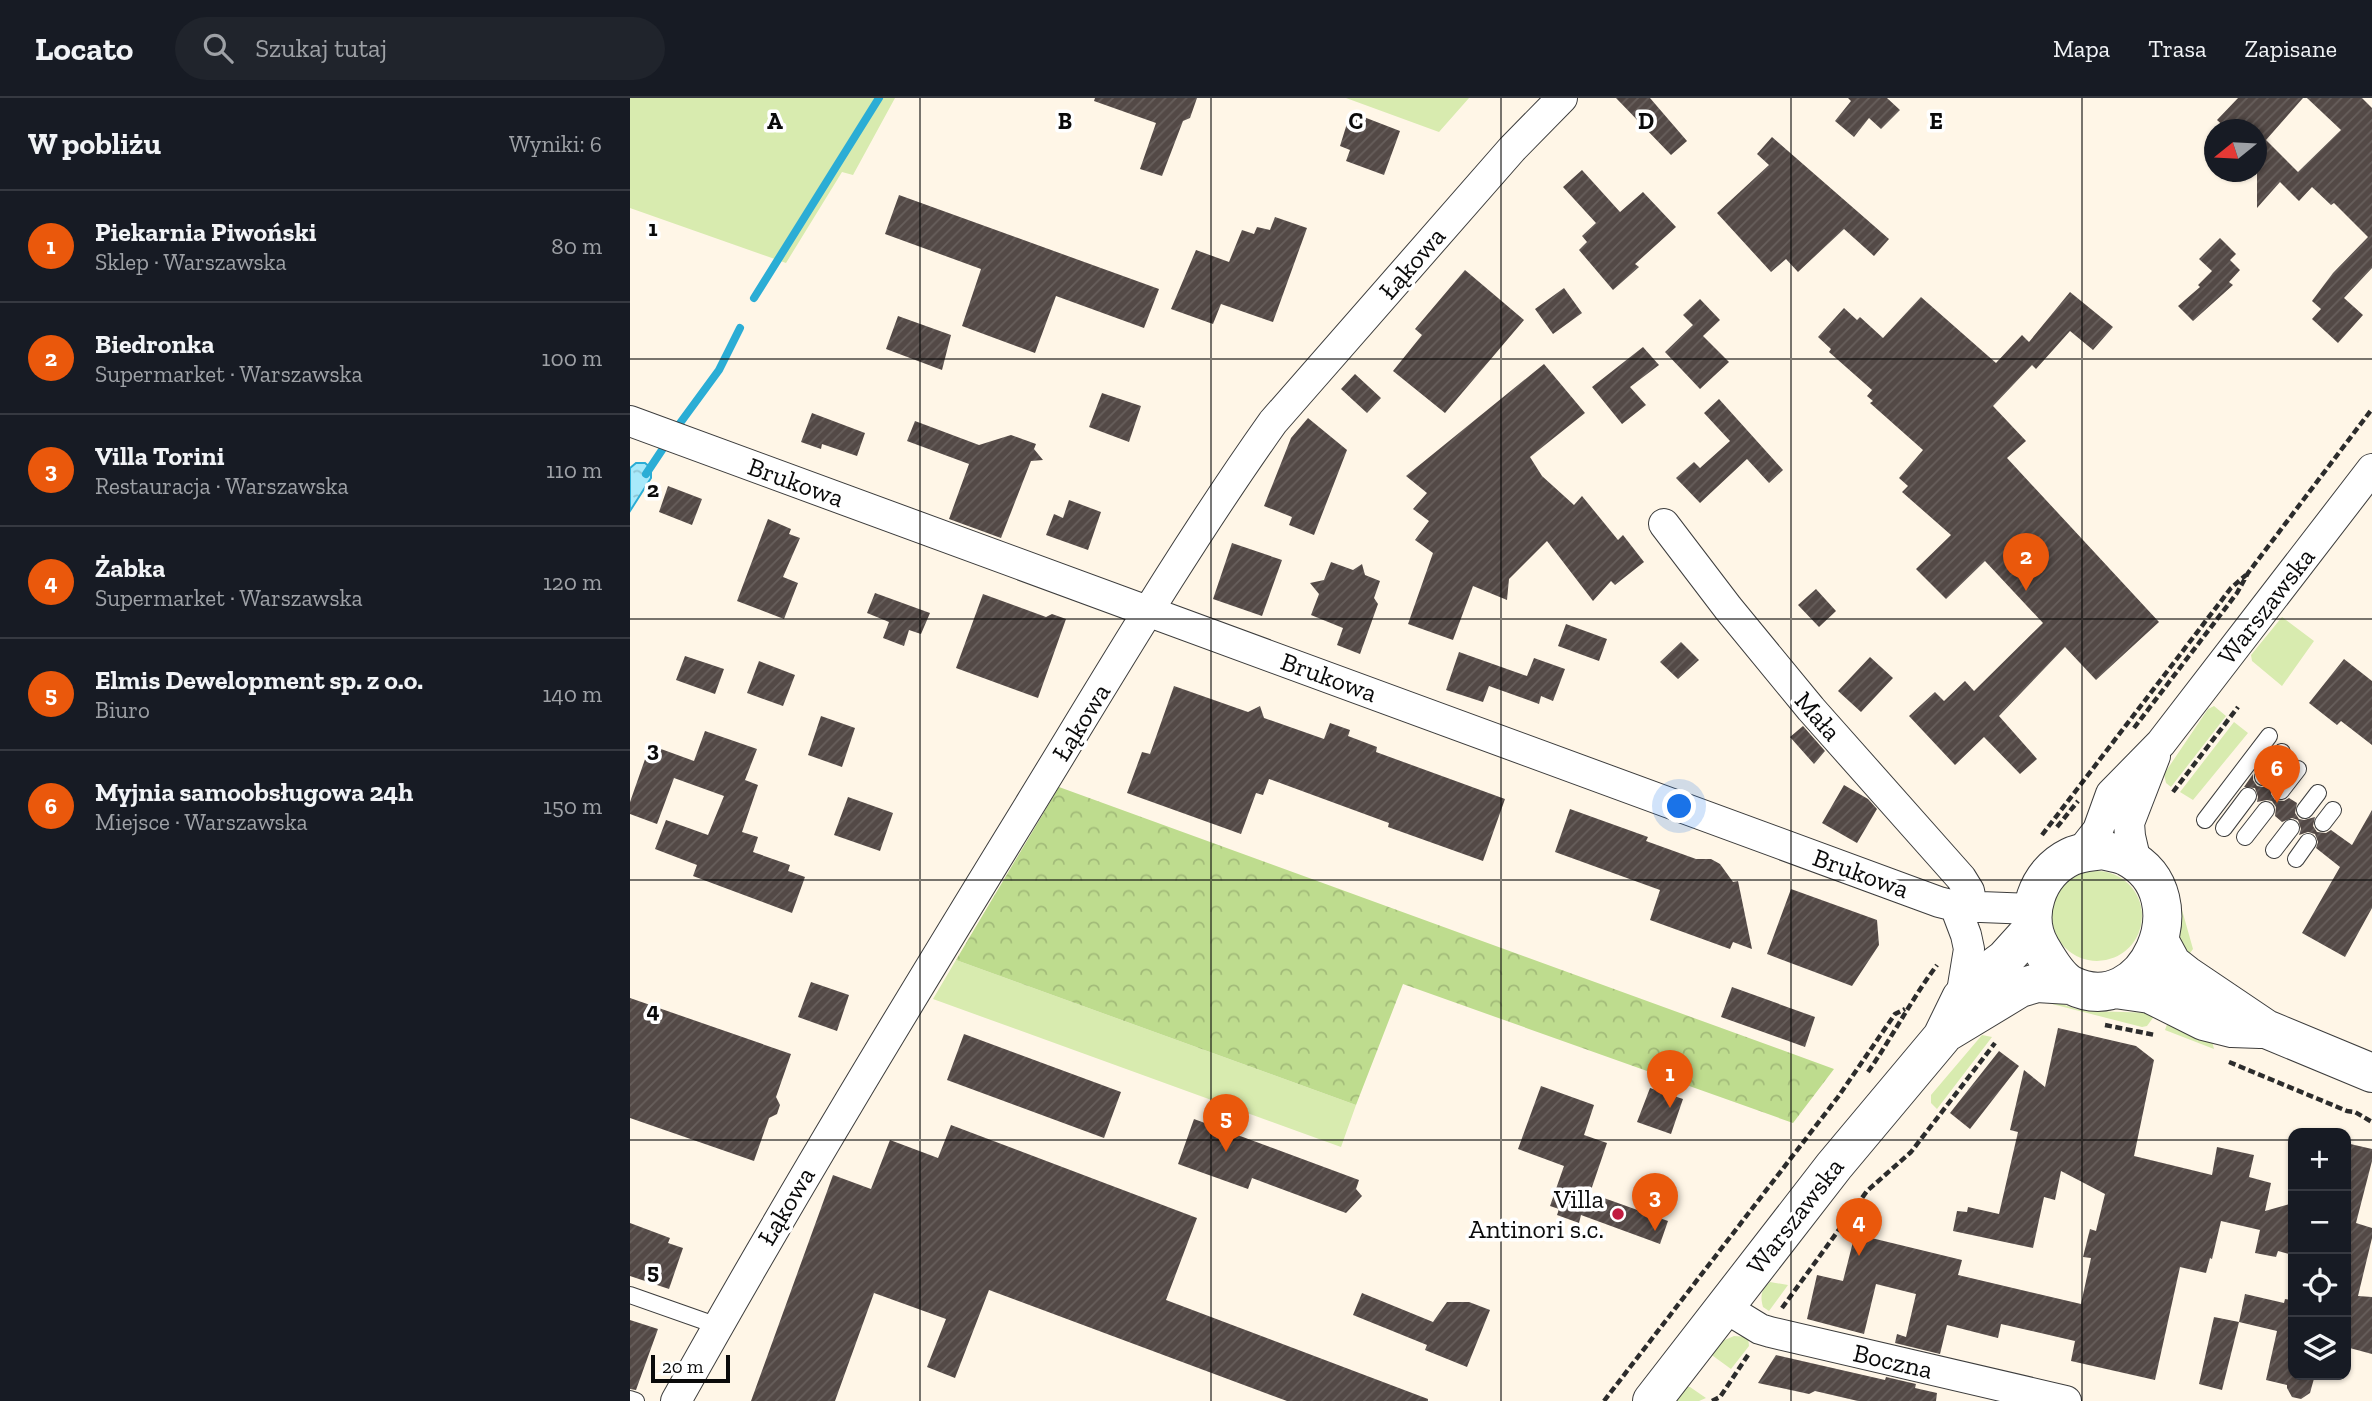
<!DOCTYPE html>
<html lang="pl">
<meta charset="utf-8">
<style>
body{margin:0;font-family:"Zilla Slab",serif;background:#20242c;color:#f1f3f6}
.controls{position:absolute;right:21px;bottom:21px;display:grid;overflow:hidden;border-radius:14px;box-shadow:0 2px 5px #0004}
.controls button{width:63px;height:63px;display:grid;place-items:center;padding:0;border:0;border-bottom:2px solid #363941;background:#171b24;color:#f1f3f6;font:35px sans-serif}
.compass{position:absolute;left:1574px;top:21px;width:63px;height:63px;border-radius:50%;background:#171b24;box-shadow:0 2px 5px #0004;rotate:252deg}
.scale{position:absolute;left:21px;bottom:18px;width:79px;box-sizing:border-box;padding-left:7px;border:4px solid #0a0a0a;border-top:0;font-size:19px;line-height:24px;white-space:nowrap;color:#0a0a0a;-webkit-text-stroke:5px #fff;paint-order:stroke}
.you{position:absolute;left:1050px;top:709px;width:24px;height:24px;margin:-18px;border:5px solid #fff;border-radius:50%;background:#1a73e8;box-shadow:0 0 0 10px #1a73e833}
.badge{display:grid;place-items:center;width:46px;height:46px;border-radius:50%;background:#ea580c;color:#fff;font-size:23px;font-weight:700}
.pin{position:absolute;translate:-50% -58px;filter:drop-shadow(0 2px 4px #0008)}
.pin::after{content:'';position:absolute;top:37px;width:24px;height:21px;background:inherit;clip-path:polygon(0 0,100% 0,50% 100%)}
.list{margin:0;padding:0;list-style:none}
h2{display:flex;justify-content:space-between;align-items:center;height:91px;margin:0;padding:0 28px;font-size:30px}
h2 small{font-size:23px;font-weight:400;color:#9ea1a6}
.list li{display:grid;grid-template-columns:46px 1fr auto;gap:21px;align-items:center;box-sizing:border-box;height:112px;padding:0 28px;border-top:2px solid #363941}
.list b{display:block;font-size:26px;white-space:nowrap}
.list p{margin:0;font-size:23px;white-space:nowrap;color:#9ea1a6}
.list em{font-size:23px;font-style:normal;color:#9ea1a6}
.icon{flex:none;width:38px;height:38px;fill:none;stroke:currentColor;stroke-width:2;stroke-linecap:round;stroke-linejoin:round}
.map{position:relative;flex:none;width:1742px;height:1303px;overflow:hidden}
header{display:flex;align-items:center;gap:42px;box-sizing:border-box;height:98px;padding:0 35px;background:#171b24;border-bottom:2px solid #363941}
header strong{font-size:33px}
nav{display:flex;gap:38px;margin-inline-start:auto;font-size:24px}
.search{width:490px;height:63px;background:#20242c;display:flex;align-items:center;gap:18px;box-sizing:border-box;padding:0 24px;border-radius:38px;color:#9ea1a6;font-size:26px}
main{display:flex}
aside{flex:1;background:#171b24}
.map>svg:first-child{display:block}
</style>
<header>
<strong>Locato</strong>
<div class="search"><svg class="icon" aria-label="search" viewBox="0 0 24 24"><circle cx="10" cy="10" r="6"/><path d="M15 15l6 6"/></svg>Szukaj tutaj</div>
<nav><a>Mapa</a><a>Trasa</a><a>Zapisane</a></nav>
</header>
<main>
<aside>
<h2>W pobliżu<small>Wyniki: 6</small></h2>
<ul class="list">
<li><span class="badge">1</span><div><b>Piekarnia Piwoński</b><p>Sklep · Warszawska</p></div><em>80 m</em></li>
<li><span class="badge">2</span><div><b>Biedronka</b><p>Supermarket · Warszawska</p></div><em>100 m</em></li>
<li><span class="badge">3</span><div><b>Villa Torini</b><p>Restauracja · Warszawska</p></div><em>110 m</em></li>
<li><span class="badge">4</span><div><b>Żabka</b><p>Supermarket · Warszawska</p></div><em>120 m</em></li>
<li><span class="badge">5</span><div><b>Elmis Dewelopment sp. z o.o.</b><p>Biuro</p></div><em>140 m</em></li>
<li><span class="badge">6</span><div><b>Myjnia samoobsługowa 24h</b><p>Miejsce · Warszawska</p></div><em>150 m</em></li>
</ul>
</aside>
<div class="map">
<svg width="1742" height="1303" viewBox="0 0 1742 1303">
<defs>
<pattern id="forest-crowns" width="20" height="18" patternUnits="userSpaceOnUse" patternTransform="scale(1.75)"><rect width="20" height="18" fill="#bedc8e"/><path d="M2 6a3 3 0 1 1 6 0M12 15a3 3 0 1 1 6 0" fill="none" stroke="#a2bb79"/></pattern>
<pattern id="water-ripples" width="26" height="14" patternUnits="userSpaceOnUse" patternTransform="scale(1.75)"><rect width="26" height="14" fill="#a8e9fa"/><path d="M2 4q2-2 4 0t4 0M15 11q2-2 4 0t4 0" fill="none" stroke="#8fc6d5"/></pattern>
<pattern id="building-hatch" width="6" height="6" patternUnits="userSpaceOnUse" patternTransform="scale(1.75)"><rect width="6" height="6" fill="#534946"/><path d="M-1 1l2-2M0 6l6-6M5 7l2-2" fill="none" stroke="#675f5c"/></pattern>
</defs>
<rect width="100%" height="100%" fill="#fff6e7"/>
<path fill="#d8ebaf" d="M0,0H265L223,77L212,74L156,165L0,110Z
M716,0H839L809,34Z
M1652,519L1684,543L1652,588L1622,563L1621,557Z
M1584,608L1596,618L1541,689L1536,685L1534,676L1578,611Z
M1604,624L1618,635L1563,702L1550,694Z
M1513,736L1518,751L1543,780L1563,851L1555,862Z
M1422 818a45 45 0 1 1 90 0a45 45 0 1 1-90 0Z
M326,862L726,1007L711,1049L303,901Z
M1418,901L1446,911L1461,913L1525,915V917L1517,928L1512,929L1422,906Z
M1539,921L1582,943L1584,951L1535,932Z
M1352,937L1362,939L1307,1011L1301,1005V997Z
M1140,1184L1158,1187L1139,1213L1133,1209C1130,1198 1131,1192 1140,1184Z
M1104,1238L1118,1239L1119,1248L1101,1271L1079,1255L1090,1244Z
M1054,1289H1060L1076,1300L1069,1303H1044Z"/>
<path fill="url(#forest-crowns)" d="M429,689L1204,971L1163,1025L773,886L726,1007L326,862Z"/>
<path fill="url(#water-ripples)" stroke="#2badd5" stroke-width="2" d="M6,365H15L21,370V380L0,413V370Z"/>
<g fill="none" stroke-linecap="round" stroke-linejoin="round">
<path stroke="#2badd5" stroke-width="8" d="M124,200L249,0
M45,332L89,272L110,230
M16,376L38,343"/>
</g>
<path fill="url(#building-hatch)" d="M465,0H567L560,20L553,23L532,78L510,71L526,25L464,3Z
M986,0H1020L1057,43L1041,57Z
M1218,0H1257L1270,12L1251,31L1239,20L1224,39L1205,23L1221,3Z
M1608,0H1673L1636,42L1668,74L1711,32L1677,0H1732L1742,10V170L1714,200L1733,217L1708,245L1682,221L1691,211L1682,203L1703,175L1738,139L1704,105L1701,107L1682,89L1669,103L1650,84L1627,110V32H1598L1587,22Z
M726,16L770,33L754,77L716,63L720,52L710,48L719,19L724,21Z
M1142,39L1259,141L1244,158L1214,131L1168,174L1156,161L1141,174L1087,115L1139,67L1127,56Z
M952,72L990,114L1013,94L1046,129L1005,166L1009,169L983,192L949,152L957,144L952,138L966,125L933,89Z
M269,97L529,191L514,230L426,198L405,255L332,228L351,171L255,136Z
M645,119L677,130L643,224L591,206L583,226L541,211L566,152L599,164L612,132L624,136L627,129L640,132Z
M1590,140L1606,156L1600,162L1610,172L1599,184L1603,187L1563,223L1548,208L1570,189L1568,187L1582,173L1569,161Z
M835,172L894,222L815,315L763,273L792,237L785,231Z
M934,190L952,215L923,236L905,211Z
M1440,194L1483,229L1463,252L1440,233L1406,271L1402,267L1363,308L1396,343L1377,360L1529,524L1466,582L1435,549L1369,618L1407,661L1390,676L1354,639L1325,667L1279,618L1305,594L1314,603L1335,583L1344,593L1413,525L1355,463L1316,501L1286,471L1321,437L1272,394L1278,388L1269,380L1293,352L1240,305L1243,303L1237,298L1242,292L1199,254L1201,251L1188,239L1214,210L1227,222L1230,219L1253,240L1291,199L1366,265L1392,237L1399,244Z
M1070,201L1090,222L1073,238L1099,264L1070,291L1035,254L1063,227L1053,217Z
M268,218L321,237L312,272L256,251Z
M1013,249L1029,267L1000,289L1016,307L992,326L962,289Z
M914,266L955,315L900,359L912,378L944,407L952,398L988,442L993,437L1014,464L985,487L981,483L963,503L917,443L879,481L877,502L843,488L823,542L778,526L803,455L785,442L799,423L783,411L797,395L776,378Z
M725,276L751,300L737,315L711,291Z
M472,295L511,308L499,344L459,329Z
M1089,301L1153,372L1139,385L1117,361L1070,405L1046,380L1064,364L1070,370L1100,343L1074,315Z
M182,315L235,335L227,358L192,346L191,351L171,344Z
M678,320L717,352L684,437L659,427L662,419L634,408L661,340Z
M285,323L349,347L381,337L406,346L404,351L413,362L401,363L371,440L319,421L339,366L277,343Z
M38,388L72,401L62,427L29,414Z
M439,402L471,414L458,452L416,437L424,416L433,420Z
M138,421L161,431L159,436L170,440L153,479L168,485L154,521L107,503Z
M602,445L652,462L632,518L583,501Z
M701,464L723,472L732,466L735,477L750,483L744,500L748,506L730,556L707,547L713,530L681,517L689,496L680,485L694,482Z
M1186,491L1206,513L1189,529L1168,507Z
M245,495L300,515L291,536L279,532L274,548L253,540L259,524L237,515Z
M353,496L416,519L422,516L436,521L408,600L326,570Z
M936,526L977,541L969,563L928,548Z
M1051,544L1069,562L1048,581L1030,564Z
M829,554L897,578L904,560L935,571L923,603L911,598L909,606L859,588L853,604L816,592Z
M55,558L94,571L85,596L46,582Z
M1240,559L1263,580L1231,614L1208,593Z
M1714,561L1742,583V647L1711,623L1707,627L1679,605Z
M129,563L165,577L153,608L117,595Z
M544,588L618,614L630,608L634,620L694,641L700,625L720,632L718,638L747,649L746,654L875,701L853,763L758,729L759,725L639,681L633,697L626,695L611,736L497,695L512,654L520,656Z
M191,618L225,630L212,669L178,657Z
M1173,628L1195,653L1184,666L1160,639Z
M75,633L127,651L115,682L128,687L112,734L128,739L123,754L160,767L158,773L175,779L162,815L63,778L67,767L25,751L36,722L78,737L94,698L44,680L27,726L0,716V704L20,647L64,663Z
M1623,676V682L1627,688L1632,689L1643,687L1641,696L1645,702L1654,703L1659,700L1667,705L1665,715L1669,721L1674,722L1685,719L1683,728L1687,734L1696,735L1701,732L1722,747L1742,712V810L1715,859L1672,835L1710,769L1686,750L1688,744L1685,736L1678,734L1669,737L1671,731L1668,722L1662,720L1652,724L1645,718L1646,709L1642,703L1637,702L1627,704L1628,699L1625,690L1614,689Z
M1214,687L1238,701L1247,711L1227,745L1192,725Z
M218,699L263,715L250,753L204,737Z
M940,711L1018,739L1016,743L1066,761H1081L1090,766L1103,784L1108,783L1122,851L1103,844L1100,851L1020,822L1030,792L925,754Z
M1161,791L1247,822L1249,847L1222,888L1137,856Z
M181,884L219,897L207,933L168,919Z
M1102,889L1185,919L1175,949L1091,919Z
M0,900L161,956L146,999L150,1007L147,1016L139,1020L124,1063L0,1020Z
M1428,930L1506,948L1524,962L1504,1058L1582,1077L1587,1049L1624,1057L1619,1079L1641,1085L1635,1113L1663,1105V1157L1648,1153L1646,1159L1625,1155L1630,1132L1591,1123L1582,1161L1580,1160L1576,1175L1550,1169L1525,1282L1441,1263L1445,1243L1371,1226L1368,1240L1317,1227L1310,1256L1265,1245L1267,1236L1276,1239L1286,1196L1246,1186L1234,1236L1177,1221L1187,1177L1213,1183L1225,1136L1332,1162L1328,1177L1451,1206L1461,1160L1453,1159L1460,1131L1466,1133L1475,1096L1431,1073L1425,1102L1414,1099L1403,1150L1323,1133L1327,1113L1337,1114L1338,1109L1369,1116L1388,1034L1380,1032L1394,972L1415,989Z
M334,936L491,994L474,1040L317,982Z
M1369,953L1389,968L1340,1031L1320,1015Z
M911,988L964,1007L954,1037L977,1045L960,1095L1038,1123L1030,1146L951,1117L949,1125L927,1117L929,1111L920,1108L934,1068L888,1051Z
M1020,990L1053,1001L1041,1036L1007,1024Z
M564,1021L729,1082L726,1091L732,1098L716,1115L622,1080L618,1091L548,1066Z
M321,1027L567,1120L536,1202L798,1301V1303H657L359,1192L325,1280L297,1269L316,1221L244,1195L205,1303H121L203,1077L241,1091L260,1042L308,1060Z
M1716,1045L1742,1051V1063L1726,1125L1742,1130V1140L1728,1198L1742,1199V1256L1716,1249Z
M0,1125L40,1140L38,1145L53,1150L39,1191L0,1178Z
M732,1195L803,1224L817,1204H839L860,1212L837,1269L795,1252L797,1247L723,1217Z
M1615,1196L1654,1205L1655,1201L1663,1202V1277H1685L1680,1295L1671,1301L1662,1299L1657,1290V1287L1636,1282L1647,1233L1609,1224Z
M1584,1219L1609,1224L1592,1292L1569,1286Z
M0,1222L28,1231L6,1292L0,1291Z
M1146,1257L1255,1282L1256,1279L1286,1286L1285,1290L1307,1295L1306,1303H1228L1185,1293L1179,1296L1128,1285Z"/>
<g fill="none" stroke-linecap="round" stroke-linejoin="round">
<g stroke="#3d3d3d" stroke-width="18">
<path id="service" d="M1633,679L1652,654
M1651,693L1668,671
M1675,712L1688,695
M1575,722L1639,638
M1693,725L1703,712
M1594,730L1618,698
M1615,739L1636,712
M1644,752L1661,730
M1666,761L1678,744
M0,1197L88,1228
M0,1301L6,1303"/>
</g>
<g stroke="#3d3d3d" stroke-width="32">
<path id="minor" d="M0,323L1309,804L1325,808L1402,811
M1034,426L1098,510L1181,611L1331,780L1339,793L1342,808
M1450,755L1468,732L1481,696L1531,645L1742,371
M1506,764L1500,738L1499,725L1525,658
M1325,808L1336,837L1339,851L1331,900
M1094,1209L1130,1231L1140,1234L1436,1303
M46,1303C158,1102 278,905 399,708C478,579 555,448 643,324L882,51L932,0"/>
</g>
<g stroke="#3d3d3d" stroke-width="40">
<path id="tertiary" d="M1472,752C1480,754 1490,755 1497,759C1572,798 1515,924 1441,887C1428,880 1418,862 1411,850C1392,818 1407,775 1440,759C1450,754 1461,754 1472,752Z
M1529,842L1542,866L1556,877L1636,931L1742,975
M1485,891L1520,896L1574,923L1602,930L1630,931
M1314,936L1390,890L1407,885L1440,887
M1022,1303L1204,1068L1312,939L1331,900L1348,881L1375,861L1403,830"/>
</g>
<path stroke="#2c2c2c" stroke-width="4.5" stroke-dasharray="7 3.5" stroke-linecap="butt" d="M1504,630L1607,495L1618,475L1742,311
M1543,694L1608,609
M1427,729L1448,703
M1412,737L1601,490L1616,477
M1475,927L1525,937
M1599,964L1717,1013L1725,1014L1742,1024
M1238,974C1263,938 1281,902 1307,867
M1152,1210L1237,1093L1281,1054L1365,945
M974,1303L1208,999L1265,916L1275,911
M1082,1303L1090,1299L1120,1254"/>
<use href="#service" stroke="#fff" stroke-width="16"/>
<use href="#minor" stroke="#fff" stroke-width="30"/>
<use href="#tertiary" stroke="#fff" stroke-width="38"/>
</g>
<path fill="none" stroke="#0a0a0a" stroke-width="2" stroke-opacity="0.55" d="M290,0V1303M581,0V1303M871,0V1303M1161,0V1303M1452,0V1303M0,261H1742M0,521H1742M0,782H1742M0,1042H1663M1716,1042H1742"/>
<circle fill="#c11b3f" stroke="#fff" stroke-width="2.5" cx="988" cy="1116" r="7"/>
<g text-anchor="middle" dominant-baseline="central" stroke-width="7" stroke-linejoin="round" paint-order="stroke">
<g font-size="26" fill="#0a0a0a" stroke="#fff">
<text transform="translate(782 165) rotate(-49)">Łąkowa</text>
<text transform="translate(166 384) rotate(20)">Brukowa</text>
<text transform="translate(1636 508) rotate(-52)">Warszawska</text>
<text transform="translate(699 579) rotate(20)">Brukowa</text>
<text transform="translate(1188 618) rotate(49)">Mała</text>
<text transform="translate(451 624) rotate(-58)">Łąkowa</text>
<text transform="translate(1231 775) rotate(20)">Brukowa</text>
<text transform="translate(156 1108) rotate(-59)">Łąkowa</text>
<text transform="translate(1165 1118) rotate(-52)">Warszawska</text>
<text transform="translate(1263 1263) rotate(13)">Boczna</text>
</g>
<g font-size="26" fill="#0a0a0a" stroke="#fff" text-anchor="end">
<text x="974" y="1101">Villa<tspan x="974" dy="30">Antinori s.c.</tspan></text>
</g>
</g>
<g font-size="23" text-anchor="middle" font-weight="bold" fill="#0a0a0a" stroke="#fff" stroke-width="7" stroke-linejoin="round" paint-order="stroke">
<text x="145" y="31">A</text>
<text x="435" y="31">B</text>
<text x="726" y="31">C</text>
<text x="1016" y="31">D</text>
<text x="1306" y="31">E</text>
<text x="23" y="138">1</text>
<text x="23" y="399">2</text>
<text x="23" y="659">3</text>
<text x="23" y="920">4</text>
<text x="23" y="1181">5</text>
</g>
</svg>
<div class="controls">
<button>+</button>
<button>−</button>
<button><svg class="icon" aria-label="locate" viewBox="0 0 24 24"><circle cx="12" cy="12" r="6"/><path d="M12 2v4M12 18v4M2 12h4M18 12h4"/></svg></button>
<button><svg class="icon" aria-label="layers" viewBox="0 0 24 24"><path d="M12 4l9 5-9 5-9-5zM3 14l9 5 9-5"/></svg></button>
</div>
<svg class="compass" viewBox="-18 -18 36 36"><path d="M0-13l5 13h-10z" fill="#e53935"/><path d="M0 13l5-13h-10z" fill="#9ea1a6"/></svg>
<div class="scale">20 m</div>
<div class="you"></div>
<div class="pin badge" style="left:1040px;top:1010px">1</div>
<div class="pin badge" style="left:1396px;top:493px">2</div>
<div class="pin badge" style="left:1025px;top:1133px">3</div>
<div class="pin badge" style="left:1229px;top:1158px">4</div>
<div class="pin badge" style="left:596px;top:1054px">5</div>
<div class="pin badge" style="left:1647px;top:705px">6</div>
</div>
</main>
